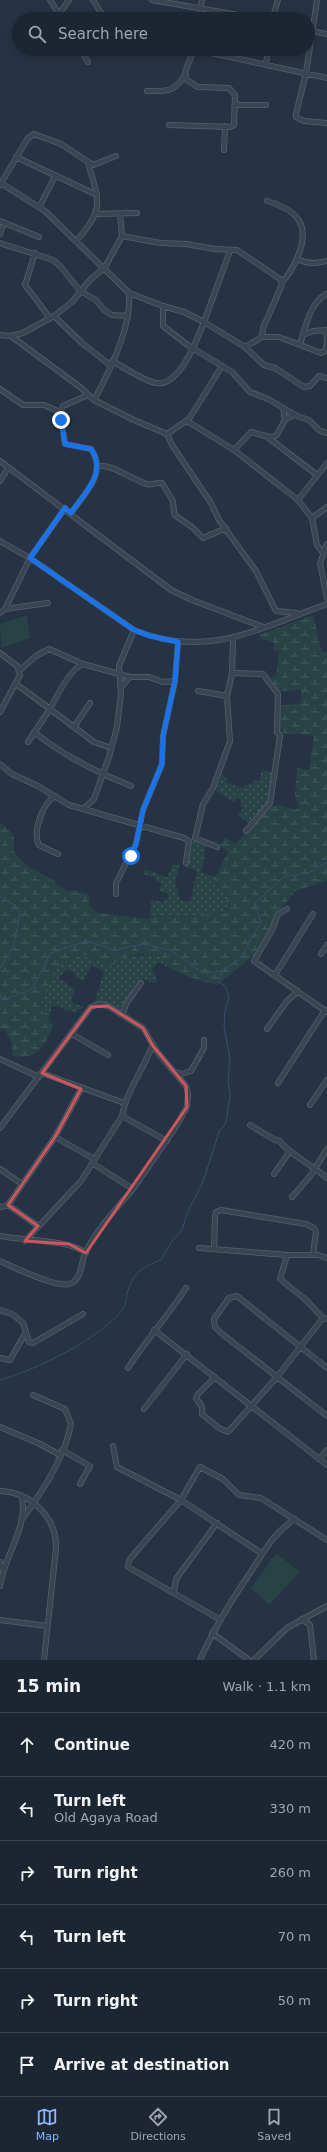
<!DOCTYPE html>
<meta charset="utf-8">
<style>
body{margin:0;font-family:"DejaVu Sans",sans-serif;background:#252e3b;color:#f1f3f6}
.stop{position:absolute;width:12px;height:12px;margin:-9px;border:3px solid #1a73e8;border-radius:50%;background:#fff}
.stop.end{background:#1a73e8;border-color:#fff;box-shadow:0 1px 4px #0008}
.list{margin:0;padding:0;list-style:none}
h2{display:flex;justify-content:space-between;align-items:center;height:52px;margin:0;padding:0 16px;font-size:17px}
h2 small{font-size:13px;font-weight:400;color:#a0a5ac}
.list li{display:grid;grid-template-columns:26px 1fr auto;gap:12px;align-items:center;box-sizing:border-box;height:64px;padding:0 16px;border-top:1px solid #3a434e}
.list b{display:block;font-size:15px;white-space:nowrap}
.list p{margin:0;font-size:13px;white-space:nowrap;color:#a0a5ac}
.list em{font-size:13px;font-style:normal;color:#a0a5ac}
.icon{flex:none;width:22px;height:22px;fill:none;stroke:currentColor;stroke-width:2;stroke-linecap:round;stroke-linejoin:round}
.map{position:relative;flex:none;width:327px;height:1660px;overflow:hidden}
.search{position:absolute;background:#1c2633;box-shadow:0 2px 10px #0003;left:12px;right:12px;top:12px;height:44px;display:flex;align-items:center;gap:10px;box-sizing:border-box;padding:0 14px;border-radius:22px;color:#a0a5ac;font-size:15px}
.sheet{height:436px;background:#1c2633}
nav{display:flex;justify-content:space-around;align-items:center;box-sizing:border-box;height:56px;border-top:1px solid #3a434e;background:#1c2633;font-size:11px;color:#a0a5ac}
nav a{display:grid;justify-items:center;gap:2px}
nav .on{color:#8cb7fe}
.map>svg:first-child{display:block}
</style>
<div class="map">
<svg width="327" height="1660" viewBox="0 0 327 1660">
<defs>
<pattern id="grass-dots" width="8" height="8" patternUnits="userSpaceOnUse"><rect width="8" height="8" fill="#284245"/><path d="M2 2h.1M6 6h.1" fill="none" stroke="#455c5f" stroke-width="1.8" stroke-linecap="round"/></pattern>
<pattern id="wetland-marsh" width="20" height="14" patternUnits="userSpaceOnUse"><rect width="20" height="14" fill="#284245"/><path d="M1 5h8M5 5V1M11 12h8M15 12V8" fill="none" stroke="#455c5f"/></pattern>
</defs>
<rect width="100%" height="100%" fill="#253344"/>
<path fill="url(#grass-dots)" d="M262,770L272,772L271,806L252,826L238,815L244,808L240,805L242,802L238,797L234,802L216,792L222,774L227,779V783L243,788L246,784L251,785L255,780L259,781Z
M193,841L206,845L204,852L205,859L200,872L216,877L214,880L229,897L228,907L225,913L176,917L150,916L151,900L163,902L166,898H169V894L159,891L162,883L155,880V878L143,874L145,869L167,877L173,864L180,866L175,882L181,901L190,902L197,871L186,867Z
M153,954C162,957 170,960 173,970L159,962L152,970L158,980L154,983L142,979L122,1012L108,1004L94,1002L104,972L92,965L83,981L77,978L75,974L67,969L58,978L75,989L71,1002L85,1007L78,1010L76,1013L52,1005L49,1019L53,1025L52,1029L46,1019L41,1000L56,968L76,957L87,956L109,966L129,956Z"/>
<path fill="url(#wetland-marsh)" d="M313,615L322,652L327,651V881L295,891L274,918L267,936L257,953L217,985L197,980L173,970C167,952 145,952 129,956C122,958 116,964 109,966L87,956L76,957L56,968L41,1000L46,1019L52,1029C43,1049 37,1060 13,1056L11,1041L5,1030L1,1029L0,1032V822L14,836V852L26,865L55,881L58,886L67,890L76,891L89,895L90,907L99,913L148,919L150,916L176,917L225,913L228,907L226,902L229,897L214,880L228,852L220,845L225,838L236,843L271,806L280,805L295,810L299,807L295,795L297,768L309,770L314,735L280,733L279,706L301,703V690L279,691L270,677L276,676L279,652L273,650L274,642L261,639L259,635Z"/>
<path fill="#284245" d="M27,615L30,638L1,648L0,624Z
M276,1553L300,1572L269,1605L251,1588Z"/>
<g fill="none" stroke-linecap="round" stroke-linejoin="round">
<path stroke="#384e6c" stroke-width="1" d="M0,897L14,905L20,913L14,944L0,969
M0,993L2,1000L31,990L51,953L86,941L115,950L143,944L170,950L203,973L222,971L240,959L261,922L255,903L285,876L309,873L327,862
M0,1380C36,1370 100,1339 123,1309C126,1306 126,1299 127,1294C131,1275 143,1266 161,1260L172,1241L182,1230L187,1213L203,1182L219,1132L226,1123L230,1095L228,1081L230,1059L224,1026L225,1011L229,997L225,986L219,982L222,971"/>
<g stroke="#56606e" stroke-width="6">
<path id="minor" d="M50,0L62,19
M93,0L105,19
M152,0L250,17H273L278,0
M317,0L306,73L296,114V117L304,121L327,123
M59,14L69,0
M198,19L202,0
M311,31L327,34
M80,49L88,62
M193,49L327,78
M266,64L268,49
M147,91C166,91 174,93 185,75
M235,103L239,105H266
M169,125L230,127L234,125L235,95L229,88L198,87L187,80L185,72L194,49
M224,150L225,126
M16,157L97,195
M1,183L45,211L129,293C132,325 110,371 94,400
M0,185L28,138L34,134L61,144L93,165L116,156
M267,201C297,210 311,224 298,256C294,266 290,274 282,282
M40,206L55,176
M96,214L137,213
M120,214L122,236
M0,221L39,237
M0,234L4,223
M77,240C105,209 99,200 88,163
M0,243L53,260L61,267L80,291L96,300L104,310L112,315L128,316
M35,253L25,285L50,318
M297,259C307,264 316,264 327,261
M129,293L163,306L184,312L204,322L230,251
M163,306V326L189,346L232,372L250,392L268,399L297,416L309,420L320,431L327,433
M54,316L82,343L110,365
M326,330L327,340
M0,335L11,336L23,333L54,316L72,302L90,280L105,267L122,236L160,243L186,244L215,249L237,250L280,279L282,282L281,287L263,328L262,337L245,347
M303,335L313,331L327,330
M11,336L80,387L94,400L134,420L167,434L189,419L222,366
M262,337H279L321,353L325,351L327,344
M300,344C306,327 309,304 326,294
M112,361C122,366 146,382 156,383C180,387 197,339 204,322L245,347L264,365L275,368L304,387L310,386L319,376L327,378
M0,389L23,405H44L60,412
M283,408L285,420
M187,421L234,450L251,432L269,437L276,436L285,420L294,415
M167,434L172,445L211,503L219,520L256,571L276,611L297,613
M266,436L317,475
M234,450L298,500L312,518
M0,461L171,590L192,600L263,627
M98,466C111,464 132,479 146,484C152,486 156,482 162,483L173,501L174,513L176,516L192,527L203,538L226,528
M0,481L8,468
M298,500L327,463
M71,513C84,494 108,473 91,449L65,444L60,412L63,406L88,395
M0,541L30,558L134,630C207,660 259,628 327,604
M327,544L320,563L327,598
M323,553L317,545L312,518L327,507
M5,609L48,603
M0,613L5,609L30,558L65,508
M233,639L232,673L263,674L278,694L277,732L280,736L270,803L246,831
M0,653L17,666L20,675L0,712
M20,670L36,656L49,649L83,664
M16,684L50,709C56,697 71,668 83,664L130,677H149L163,682L175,681
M121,687L130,677
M198,691L227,696
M74,727L90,703
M34,732C64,756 96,772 131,786
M28,742L50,709L94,742L111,748
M0,764L12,774L38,786L69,805L184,838L189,841L186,863
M55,796C43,803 32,832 39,845L58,854
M83,809L94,799L109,757L117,727L121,694L119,666L134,630
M217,847L195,838L203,804L213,788L230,741L227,696L232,673
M116,894V883L136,844L143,810L162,764L163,736L175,681L178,642
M287,909L278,914L272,930L254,961L327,1012
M321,954L327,945
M275,975L313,914
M123,1014L126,1004L141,983
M267,1029L287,1001L298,991
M72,1034L108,1055
M0,1059L39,1077
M174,1072L181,1074L191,1071L204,1048V1040
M42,1073L124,1103
M278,1083L325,1010
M310,1105L327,1080
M122,1116L167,1141
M250,1125L275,1140L280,1141C283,1149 317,1169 327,1178
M0,1128L91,1007L99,1004L108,1006L143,1028L158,1053L186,1086L188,1093L187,1107L175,1128L133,1189
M55,1137L94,1159
M0,1169L22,1184
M274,1174L290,1151
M292,1197L311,1175L327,1149
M0,1207L8,1205
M38,1226L8,1205L55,1137L81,1089
M0,1236C24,1241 68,1239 86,1253
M25,1241L81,1181L122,1116C127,1089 144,1069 153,1044
M199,1248L287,1255H318L327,1258
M214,1249L215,1217L216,1212L221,1210L306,1224L314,1228L316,1232L313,1255
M287,1255L280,1279L306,1300L323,1318L327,1319
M0,1261C13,1267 56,1288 69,1284C82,1280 81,1263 85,1253C97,1229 116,1209 133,1189L92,1163
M0,1310L12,1314L23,1323L29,1342L33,1343L83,1314
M154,1330L327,1465
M0,1358L10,1360L25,1334
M128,1368C146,1340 168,1316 186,1288
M327,1368L237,1296L229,1298L214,1319L215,1327L221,1333L327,1416
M215,1377L198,1394L196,1398L202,1407V1414L219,1428L228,1432L277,1377L323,1318
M144,1409L187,1354
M0,1427L38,1443L60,1455
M113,1446L117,1467L181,1500L261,1553
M62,1450L90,1466L80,1484
M319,1459L327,1450
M0,1491C31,1492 57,1518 56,1548L44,1660
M23,1518C43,1491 65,1457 71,1424L65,1409L33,1395
M0,1562L3,1571
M0,1586C4,1555 28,1529 22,1497
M174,1593L176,1579L217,1523
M219,1619L128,1567L129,1560L181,1500L200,1467L223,1479L239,1495L261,1498L327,1540
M302,1619L310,1625L314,1660
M0,1620L47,1626
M212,1633L249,1660
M200,1660C214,1628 231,1601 250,1573C264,1552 273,1533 295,1519
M254,1660L287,1628L327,1606"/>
</g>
<use href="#minor" stroke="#3a4554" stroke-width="4.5"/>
</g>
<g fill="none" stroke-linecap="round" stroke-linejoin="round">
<path stroke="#1a73e8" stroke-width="5" d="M61,420L65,444L91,449C108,473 84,494 71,513L65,508L30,558L134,630L150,636L178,642L175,681L163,736L162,764L143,810L136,844L131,856"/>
</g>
<path fill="none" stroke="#cd565a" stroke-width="3" stroke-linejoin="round" d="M108,1006L143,1028L153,1046L186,1086L187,1107L86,1253L69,1244L25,1241L38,1226L8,1205L55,1137L81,1089L42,1073L91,1007Z"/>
</svg>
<div class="stop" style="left:131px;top:856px"></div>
<div class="stop end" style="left:61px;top:420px"></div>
<div class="search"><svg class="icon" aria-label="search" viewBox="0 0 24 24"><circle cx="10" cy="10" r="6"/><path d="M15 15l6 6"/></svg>Search here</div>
</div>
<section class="sheet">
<h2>15 min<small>Walk · 1.1 km</small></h2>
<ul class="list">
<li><svg class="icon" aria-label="ahead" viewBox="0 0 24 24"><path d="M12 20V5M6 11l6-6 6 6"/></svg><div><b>Continue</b></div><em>420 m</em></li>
<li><svg class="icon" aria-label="left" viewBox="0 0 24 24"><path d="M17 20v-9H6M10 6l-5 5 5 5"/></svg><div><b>Turn left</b><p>Old Agaya Road</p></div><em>330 m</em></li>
<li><svg class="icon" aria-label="right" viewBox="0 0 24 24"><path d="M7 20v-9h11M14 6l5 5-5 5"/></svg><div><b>Turn right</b></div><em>260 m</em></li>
<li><svg class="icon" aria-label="left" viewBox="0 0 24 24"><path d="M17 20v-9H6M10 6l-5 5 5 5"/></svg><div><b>Turn left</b></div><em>70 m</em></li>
<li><svg class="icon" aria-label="right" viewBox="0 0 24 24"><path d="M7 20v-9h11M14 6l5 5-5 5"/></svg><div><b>Turn right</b></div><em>50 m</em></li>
<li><svg class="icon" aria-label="arrive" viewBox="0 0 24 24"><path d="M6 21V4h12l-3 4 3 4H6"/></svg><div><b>Arrive at destination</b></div></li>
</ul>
</section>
<nav>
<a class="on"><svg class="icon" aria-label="map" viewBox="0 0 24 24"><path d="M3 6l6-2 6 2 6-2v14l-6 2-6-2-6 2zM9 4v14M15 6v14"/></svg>Map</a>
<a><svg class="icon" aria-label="directions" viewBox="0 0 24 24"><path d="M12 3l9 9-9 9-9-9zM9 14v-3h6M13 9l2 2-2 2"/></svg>Directions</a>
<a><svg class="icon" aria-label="saved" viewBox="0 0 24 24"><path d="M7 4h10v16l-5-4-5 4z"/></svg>Saved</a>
</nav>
